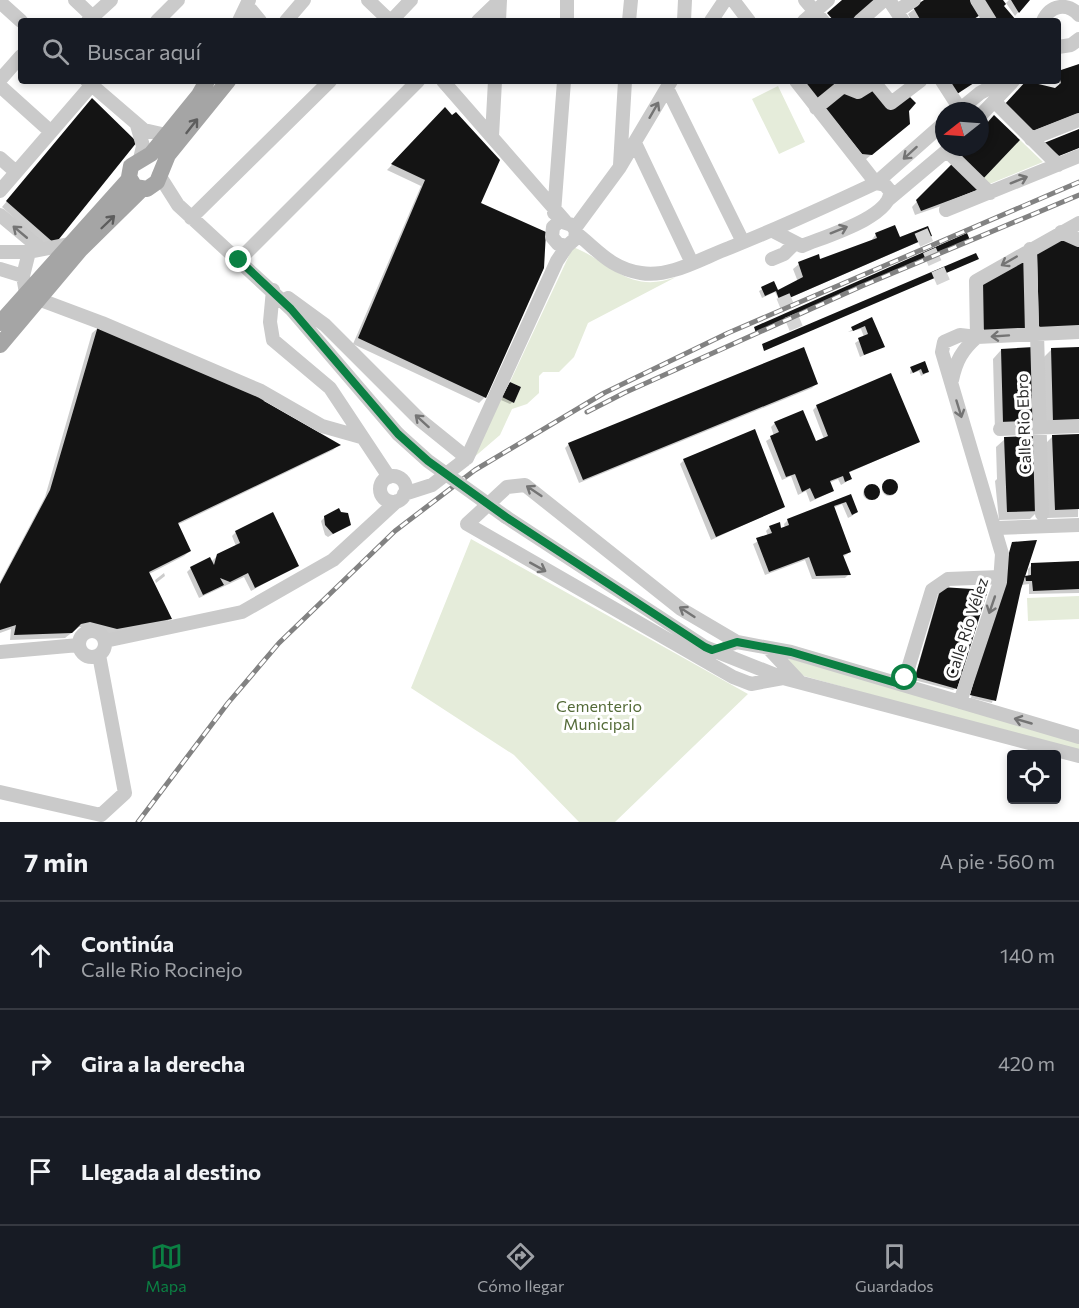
<!DOCTYPE html>
<html lang="es">
<meta charset="utf-8">
<style>
body{margin:0;font-family:Commissioner,sans-serif;background:#20242c;color:#f1f3f6}
.controls{position:absolute;right:18px;bottom:18px;display:grid;overflow:hidden;border-radius:6px;box-shadow:0 3px 9px #0003}
.controls button{width:54px;height:54px;display:grid;place-items:center;padding:0;border:0;border-bottom:2px solid #363941;background:#171b24;color:#f1f3f6;font:30px sans-serif}
.compass{position:absolute;left:935px;top:102px;width:54px;height:54px;border-radius:50%;background:#171b24;box-shadow:0 3px 9px #0003;rotate:253deg}
.stop{position:absolute;width:18px;height:18px;margin:-14px;border:4px solid #0b8043;border-radius:50%;background:#fff}
.stop.end{background:#0b8043;border-color:#fff;box-shadow:0 2px 6px #0008}
.list{margin:0;padding:0;list-style:none}
h2{display:flex;justify-content:space-between;align-items:center;height:78px;margin:0;padding:0 24px;font-size:26px}
h2 small{font-size:20px;font-weight:400;color:#9ea1a6}
.list li{display:grid;grid-template-columns:39px 1fr auto;gap:18px;align-items:center;box-sizing:border-box;height:108px;padding:0 24px;border-top:2px solid #363941}
.list b{display:block;font-size:22px;white-space:nowrap}
.list p{margin:0;font-size:20px;white-space:nowrap;color:#9ea1a6}
.list em{font-size:20px;font-style:normal;color:#9ea1a6}
.icon{flex:none;width:33px;height:33px;fill:none;stroke:currentColor;stroke-width:2;stroke-linecap:round;stroke-linejoin:round}
.map{position:relative;flex:none;width:1079px;height:822px;overflow:hidden}
.search{position:absolute;background:#171b24;box-shadow:0 3px 9px #0003;left:18px;right:18px;top:18px;height:66px;display:flex;align-items:center;gap:15px;box-sizing:border-box;padding:0 21px;border-radius:6px;color:#9ea1a6;font-size:22px}
.sheet{height:402px;background:#171b24}
nav{display:flex;justify-content:space-around;align-items:center;box-sizing:border-box;height:84px;border-top:2px solid #363941;background:#171b24;font-size:16px;color:#9ea1a6}
nav a{display:grid;justify-items:center;gap:3px}
nav .on{color:#0b8043}
.map>svg:first-child{display:block}
</style>
<div class="map">
<svg width="1079" height="822" viewBox="0 0 1079 822">
<rect width="100%" height="100%" fill="#fff"/>
<path fill="#e5ecda" d="M778,86L805,142L779,154L752,99Z
M1020,140L1043,162L987,185L982,180Z
M573,247C610,261 628,295 676,277L588,323L574,357L559,372H543L539,376V393L527,404L512,409L500,435L472,459L502,397L514,403L521,387L510,382Z
M471,539L748,694L615,822H579L514,755L411,688Z
M1079,596V619L1028,621L1027,598Z
M784,657L1079,740V753L804,676L790,668Z"/>
<path fill="#0003" d="M926,0H969L978,15L972,21H912L908,14Z
M1009,0H1029L1015,16L1006,3Z
M1079,65V115L1027,136L1055,89L1059,86L1058,73Z
M86,106L54,243L48,249L2,207Z
M445,110L479,204L485,397L479,403L353,344L421,186L387,170Z
M907,110L903,129L865,160L821,115Z
M980,132L1018,141L974,186L978,189L973,195L915,215L912,207L967,147H980Z
M876,234L899,239L930,237L780,302L775,292L762,298L759,291L773,283L777,292L798,282L793,269L799,264L820,261L871,241Z
M872,319L883,347L860,357L855,343L864,337L861,329L848,332Z
M98,328L263,402L338,445L333,450L177,525L190,551L184,556L149,574L170,618L165,624L110,634L90,627H79L65,638L10,640L11,629L0,633V582L45,497L92,333Z
M803,349L816,384L812,388L579,483L565,448L569,444Z
M1079,349L1076,430L1045,431L1043,358L1051,350Z
M1001,350L1035,422L995,431L993,359Z
M924,363L927,371L925,374L921,376L919,371L910,374L911,368Z
M510,383L513,402L510,404L501,400Z
M817,406L918,442L848,473L850,478L846,482L841,485L838,479L829,483L833,491L810,502L806,491L798,495L791,476L782,480L766,441L774,436L771,427L775,423L815,443L824,439L813,410Z
M1053,436H1079L1078,517L1047,518L1044,445Z
M1005,439L1039,510L1030,519L999,520L995,481L997,479L996,447Z
M684,460L783,507L711,540L680,464Z
M882 489a7 7 0 1 1 14 0a7 7 0 1 1-14 0Z
M863 493a7 7 0 1 1 14 0a7 7 0 1 1-14 0Z
M850,496L856,512L852,516L848,518L842,504L833,508L850,552L843,557L849,574L845,578L812,579L805,560L765,575L753,544L768,536L766,531L770,527L785,528L784,524L788,520Z
M344,513L350,524L328,537L325,535L321,521L325,517Z
M236,532L297,565L251,591L244,577L199,598L187,572L191,568L211,562L218,555L236,546L232,536Z
M1014,544L1022,581L1028,577V569L1032,565L1079,562V593L1029,594V584L1021,585L992,703L971,698Z
M164,573L165,576L156,583L155,580Z
M939,591L956,688L953,690L914,680Z"/>
<path fill="#141414" d="M842,0H877L852,21H834L827,13Z
M924,0H970L980,15L971,21H921L913,7Z
M983,0H1003L1006,4L1004,6L1016,20L997,21Z
M1011,0H1030L1019,13Z
M1079,64V113L1033,131L1004,105L1026,81L1055,88L1061,83L1058,71Z
M804,81H838L839,84L819,101Z
M948,81H977L957,94Z
M872,84L891,107L907,94L916,103L909,111L910,124L872,155L862,154L825,108L845,92Z
M92,98L137,142L55,244L6,201Z
M445,107L452,115L456,112L500,160L481,203L546,232L544,268L486,398L358,338L425,180L391,164Z
M994,115L1020,140L982,180L957,156L966,147H980V131Z
M1079,129V148L1059,156L1044,143Z
M952,164L980,189L921,211L916,200Z
M895,225L900,237L928,226L932,236L780,302L776,291L765,296L761,287L774,281L778,290L803,277L798,262L819,254L820,259L877,238L875,233Z
M967,233L970,240L756,333L754,327Z
M1064,237L1079,246V328L1039,330L1037,253Z
M976,253L979,259L764,351L762,344Z
M1026,260L1028,329L981,331V284Z
M872,317L885,347L864,355L858,338L868,334L865,326L853,331L851,327Z
M98,326L262,396L264,401L341,445L178,523L191,551L149,572L172,619L117,629L90,622L81,624L72,633L14,635L16,625L0,630V584L50,490Z
M804,347L818,384L583,480L568,443Z
M1034,347L1037,422L1003,423L1001,349Z
M1079,347V422L1053,423L1051,348Z
M925,361L929,372L923,374L921,369L913,373L910,367Z
M891,373L920,442L849,472L852,479L845,482L843,476L830,481L834,491L815,499L810,488L802,492L795,474L786,477L770,436L779,432L774,422L803,410L816,441L828,436L816,405Z
M510,382L521,387L514,403L502,397Z
M755,429L785,507L716,537L683,459Z
M1079,434V509L1055,510L1052,435Z
M1037,436L1040,511L1007,512L1004,437Z
M882 487a8 8 0 1 1 16 0a8 8 0 1 1-16 0Z
M864 492a8 8 0 1 1 16 0a8 8 0 1 1-16 0Z
M851,494L858,512L852,515L846,502L834,506L851,552L843,555L851,575L816,576L809,557L769,572L756,538L772,533L769,526L780,522L781,528L789,525L787,519Z
M339,508L341,512L348,513L351,525L333,534L325,525L324,516Z
M273,512L299,566L255,588L248,573L230,582L220,578L224,585L203,595L190,567L210,557L214,565L217,554L240,543L235,531Z
M1037,540L1021,589L996,701L970,695L1012,542Z
M1079,561V589L1033,591L1032,581H1026L1025,576L1031,575V563Z
M941,587L988,590L957,689L915,677Z"/>
<g fill="none" stroke-linecap="round" stroke-linejoin="round">
<path stroke="#d5d5d5" stroke-width="14" stroke-dasharray="14 7" stroke-linecap="butt" d="M921,231L945,286
M783,296L798,333"/>
<path stroke="#cacaca" stroke-width="14" d="M75,0L93,17
M368,0L390,21
M733,0L749,21
M805,0L823,21
M889,0L903,21
M977,0L990,21
M0,2L21,21
M251,10L260,21
M897,11L914,0
M88,21L111,0
M157,21L178,0
M239,21L249,0
M286,21L304,0
M391,21L411,0
M478,21L500,0
M499,21L500,0
M567,21V0
M629,21L631,0
M684,21L685,0
M711,21L725,0
M804,21L828,0
M860,21L884,0
M1043,21C1050,5 1067,2 1079,15
M1058,47L1071,45L1079,39
M0,80L21,56
M87,81L144,130L166,135
M443,81L565,221
M796,81L876,183
M873,81L891,103L920,81
M942,81L960,109
M0,86L50,131
M667,88L743,242
M994,101L1058,165
M816,108L843,86L858,92L874,82
M958,111L980,93L1002,81
M980,116L1013,81
M137,125L143,146L140,159
M492,136L495,81
M1031,139L1079,120
M635,143L692,263
M947,151L990,193
M0,158L16,172
M620,165L625,81
M159,175L178,205L291,309L398,434
M876,183L944,123
M0,191L95,81
M888,200L951,147
M946,210L1079,156
M554,213L564,81
M0,215L41,249
M191,218L330,81
M575,228L620,167L671,81
M1061,232L1079,240
M576,233C598,250 610,268 641,273C670,278 702,258 729,248C779,228 827,206 876,183L885,185L890,191C892,217 823,237 802,246L773,231
M1030,249L1032,333
M0,252H29L69,244
M772,259L784,254L795,243
M239,260L418,81
M0,269L23,276
M273,290L270,322L273,340L330,388L389,477
M26,293L23,276L29,252
M288,298L325,325L420,420L467,458
M38,299L102,323L261,391L322,426L361,437
M1037,333L1042,514
M952,380C956,361 962,350 977,337L976,281L1079,223
M1000,429L1079,426
M380 489a13 13 0 1 1 26 0a13 13 0 1 1-26 0Z
M404,494L432,485L467,458L557,261L567,246L575,239L576,231L572,225L560,221L553,227L552,237L558,244L567,246
M506,517L705,647L783,678L1079,756
M996,528L1079,525
M79 644a13 13 0 1 1 26 0a13 13 0 1 1-26 0Z
M105,641L242,612L333,560L397,501
M737,642L681,609L525,485L507,487L467,524L733,677L751,684L783,678
M729,645L737,642L791,652L1079,737
M769,649L799,681
M0,652L79,645
M903,685L932,590L948,579L1000,577
M960,702L1000,582L1002,554L942,352L944,342L960,335L977,337L1079,332
M0,792L101,815L125,793L99,655"/>
<path stroke="#a5a5a5" stroke-width="16" d="M207,81L199,95L151,154L131,166L129,177L135,187L147,189L157,182L168,155L228,81
M0,323L129,179
M0,345L80,250L142,189"/>
<g stroke="#828282" stroke-width="5">
<path id="rail" d="M587,412L624,393L862,286L1079,195
M138,822L228,703L279,643L395,531L475,470L604,393L728,333L1079,182"/>
</g>
<use href="#rail" stroke="#fff" stroke-width="3" stroke-dasharray="9" stroke-linecap="butt"/>
<path stroke="#cacaca" stroke-width="14" d="M398,434L428,461L506,517"/>
</g>
<defs><path id="oneway-shaft" d="M-6 0H5M1.5-3L5.5 0L1.5 3" fill="none" stroke-width="1.6" stroke-linecap="round" stroke-linejoin="round" transform="scale(1.5)"/></defs>
<g stroke="#747474">
<use href="#oneway-shaft" transform="translate(654 110) rotate(-60)"/>
<use href="#oneway-shaft" transform="translate(910 153) rotate(138)"/>
<use href="#oneway-shaft" transform="translate(1019 180) rotate(-22)"/>
<use href="#oneway-shaft" transform="translate(839 230) rotate(-22)"/>
<use href="#oneway-shaft" transform="translate(20 232) rotate(-140)"/>
<use href="#oneway-shaft" transform="translate(1009 261) rotate(150)"/>
<use href="#oneway-shaft" transform="translate(1000 336) rotate(176)"/>
<use href="#oneway-shaft" transform="translate(959 409) rotate(73)"/>
<use href="#oneway-shaft" transform="translate(422 421) rotate(-138)"/>
<use href="#oneway-shaft" transform="translate(534 491) rotate(-146)"/>
<use href="#oneway-shaft" transform="translate(538 567) rotate(29)"/>
<use href="#oneway-shaft" transform="translate(992 605) rotate(109)"/>
<use href="#oneway-shaft" transform="translate(687 612) rotate(-147)"/>
<use href="#oneway-shaft" transform="translate(1023 721) rotate(-164)"/>
</g>
<g stroke="#5d5d5d">
<use href="#oneway-shaft" transform="translate(192 126) rotate(-52)"/>
<use href="#oneway-shaft" transform="translate(108 222) rotate(-44)"/>
</g>
<g fill="none" stroke-linecap="round" stroke-linejoin="round">
<path stroke="#0b8043" stroke-width="8" d="M239,260L291,309L398,434L428,461L506,517L705,647L712,650L737,642L791,652L903,685L905,678"/>
</g>
<g text-anchor="middle" dominant-baseline="central" stroke-width="6" stroke-linejoin="round" paint-order="stroke">
<g font-size="16" fill="#2d2d2d" stroke="#fff">
<text transform="translate(1023 424) rotate(-92)">Calle Rio Ebro</text>
<text transform="translate(966 628) rotate(-72)">Calle Río Vélez</text>
</g>
<g font-size="16" fill="#546b38" stroke="#fff">
<text x="599" y="705">Cementerio<tspan x="599" dy="18">Municipal</tspan></text>
</g>
</g>
</svg>
<div class="controls">
<button><svg class="icon" aria-label="locate" viewBox="0 0 24 24"><circle cx="12" cy="12" r="6"/><path d="M12 2v4M12 18v4M2 12h4M18 12h4"/></svg></button>
</div>
<svg class="compass" viewBox="-18 -18 36 36"><path d="M0-13l5 13h-10z" fill="#e53935"/><path d="M0 13l5-13h-10z" fill="#9ea1a6"/></svg>
<div class="stop" style="left:905px;top:678px"></div>
<div class="stop end" style="left:239px;top:260px"></div>
<div class="search"><svg class="icon" aria-label="search" viewBox="0 0 24 24"><circle cx="10" cy="10" r="6"/><path d="M15 15l6 6"/></svg>Buscar aquí</div>
</div>
<section class="sheet">
<h2>7 min<small>A pie · 560 m</small></h2>
<ul class="list">
<li><svg class="icon" aria-label="ahead" viewBox="0 0 24 24"><path d="M12 20V5M6 11l6-6 6 6"/></svg><div><b>Continúa</b><p>Calle Rio Rocinejo</p></div><em>140 m</em></li>
<li><svg class="icon" aria-label="right" viewBox="0 0 24 24"><path d="M7 20v-9h11M14 6l5 5-5 5"/></svg><div><b>Gira a la derecha</b></div><em>420 m</em></li>
<li><svg class="icon" aria-label="arrive" viewBox="0 0 24 24"><path d="M6 21V4h12l-3 4 3 4H6"/></svg><div><b>Llegada al destino</b></div></li>
</ul>
</section>
<nav>
<a class="on"><svg class="icon" aria-label="map" viewBox="0 0 24 24"><path d="M3 6l6-2 6 2 6-2v14l-6 2-6-2-6 2zM9 4v14M15 6v14"/></svg>Mapa</a>
<a><svg class="icon" aria-label="directions" viewBox="0 0 24 24"><path d="M12 3l9 9-9 9-9-9zM9 14v-3h6M13 9l2 2-2 2"/></svg>Cómo llegar</a>
<a><svg class="icon" aria-label="saved" viewBox="0 0 24 24"><path d="M7 4h10v16l-5-4-5 4z"/></svg>Guardados</a>
</nav>
